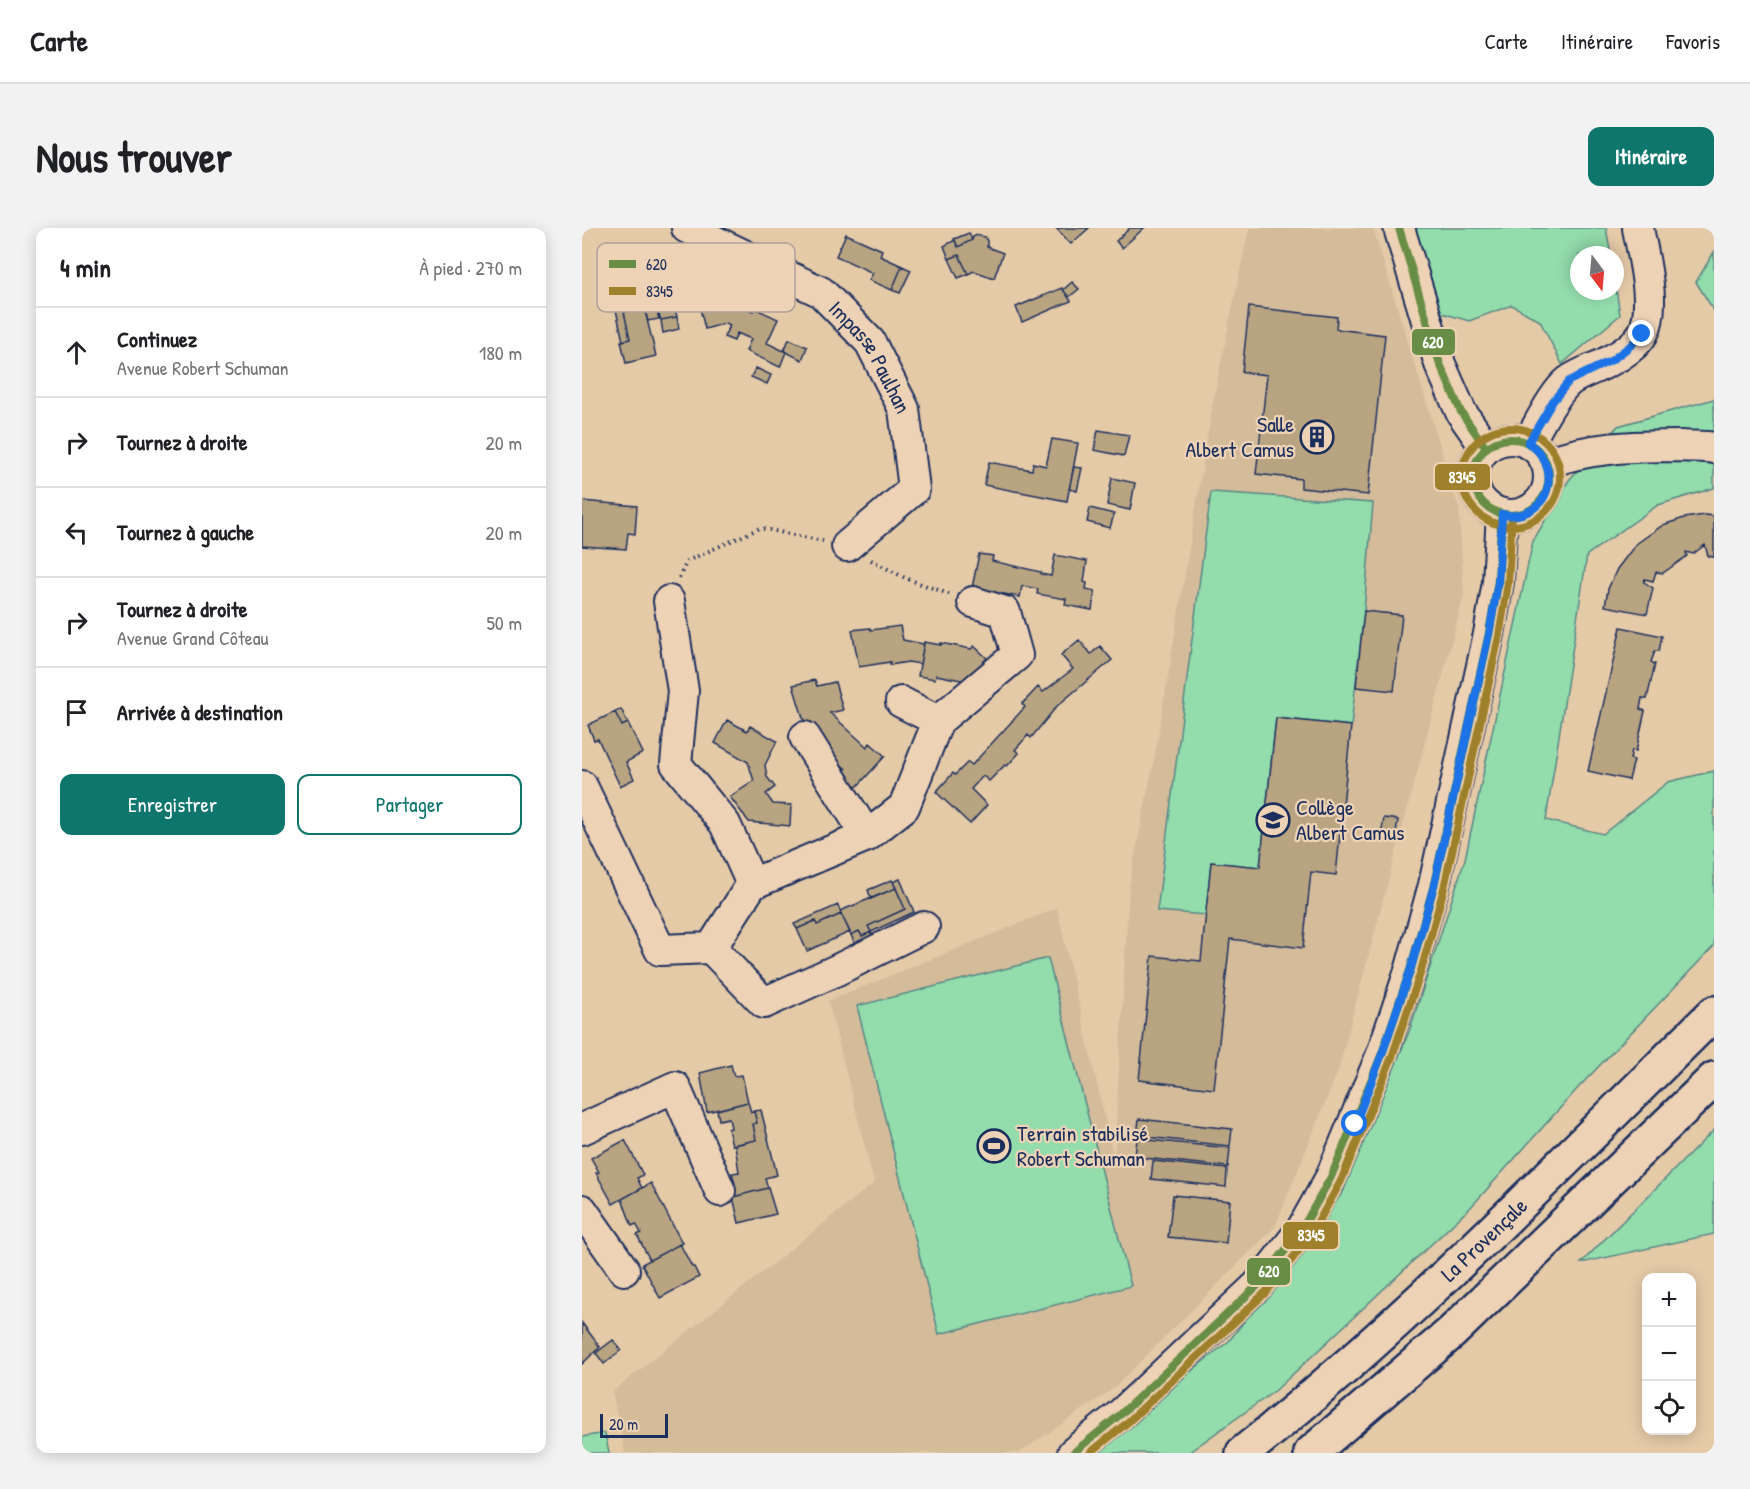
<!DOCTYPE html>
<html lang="fr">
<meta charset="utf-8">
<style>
body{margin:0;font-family:"Patrick Hand",sans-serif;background:#f2f2f2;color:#202124}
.controls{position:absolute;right:18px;bottom:18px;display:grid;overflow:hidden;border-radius:12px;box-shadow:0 3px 15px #0003}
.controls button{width:54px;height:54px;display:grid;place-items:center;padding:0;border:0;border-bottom:2px solid #e0e0e0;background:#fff;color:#202124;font:30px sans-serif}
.compass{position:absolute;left:988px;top:18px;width:54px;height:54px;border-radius:50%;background:#fff;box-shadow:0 3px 15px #0003;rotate:164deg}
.scale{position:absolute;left:18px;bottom:15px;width:68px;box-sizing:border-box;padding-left:6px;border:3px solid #1b2f5e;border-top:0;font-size:16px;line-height:21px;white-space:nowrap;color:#1b2f5e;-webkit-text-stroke:4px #eed2b5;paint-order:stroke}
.stop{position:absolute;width:18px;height:18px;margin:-14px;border:4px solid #1a73e8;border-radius:50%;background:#fff}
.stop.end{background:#1a73e8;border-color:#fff;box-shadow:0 2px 6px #0008}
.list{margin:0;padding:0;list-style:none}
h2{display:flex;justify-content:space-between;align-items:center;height:78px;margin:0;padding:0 24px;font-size:26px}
h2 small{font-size:20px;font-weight:400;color:#757577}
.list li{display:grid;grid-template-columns:39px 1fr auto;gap:18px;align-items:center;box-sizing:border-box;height:90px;padding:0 24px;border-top:2px solid #e0e0e0}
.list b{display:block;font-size:22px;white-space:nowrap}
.list p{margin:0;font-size:20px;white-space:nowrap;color:#757577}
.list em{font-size:20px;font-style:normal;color:#757577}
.actions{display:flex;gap:12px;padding:18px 24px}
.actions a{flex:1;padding:14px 0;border:2px solid #0f766e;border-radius:12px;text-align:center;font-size:21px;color:#0f766e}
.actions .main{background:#0f766e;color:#fff}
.icon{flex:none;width:33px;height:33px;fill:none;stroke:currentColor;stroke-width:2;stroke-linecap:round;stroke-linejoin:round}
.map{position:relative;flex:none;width:1132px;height:1225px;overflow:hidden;border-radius:12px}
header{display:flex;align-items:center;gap:36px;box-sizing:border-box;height:84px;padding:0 30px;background:#fff;border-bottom:2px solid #e0e0e0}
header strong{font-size:28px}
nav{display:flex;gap:33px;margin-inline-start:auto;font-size:21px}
.intro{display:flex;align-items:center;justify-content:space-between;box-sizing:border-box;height:144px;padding:0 36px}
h1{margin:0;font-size:42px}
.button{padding:15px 27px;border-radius:12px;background:#0f766e;color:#fff;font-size:21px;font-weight:700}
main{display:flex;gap:36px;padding:0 36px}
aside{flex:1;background:#fff;border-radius:12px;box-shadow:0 3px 15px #0003}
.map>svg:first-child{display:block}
</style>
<header>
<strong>Carte</strong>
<nav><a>Carte</a><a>Itinéraire</a><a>Favoris</a></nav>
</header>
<div class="intro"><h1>Nous trouver</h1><a class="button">Itinéraire</a></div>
<main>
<aside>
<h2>4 min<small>À pied · 270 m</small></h2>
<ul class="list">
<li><svg class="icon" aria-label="ahead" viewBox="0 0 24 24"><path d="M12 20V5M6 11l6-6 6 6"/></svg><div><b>Continuez</b><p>Avenue Robert Schuman</p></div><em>180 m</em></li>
<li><svg class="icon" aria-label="right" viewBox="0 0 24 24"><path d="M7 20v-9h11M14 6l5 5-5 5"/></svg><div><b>Tournez à droite</b></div><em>20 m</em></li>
<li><svg class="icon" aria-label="left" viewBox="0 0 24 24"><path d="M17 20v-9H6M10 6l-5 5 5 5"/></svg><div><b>Tournez à gauche</b></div><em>20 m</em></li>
<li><svg class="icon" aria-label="right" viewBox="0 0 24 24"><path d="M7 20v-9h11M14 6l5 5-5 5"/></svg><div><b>Tournez à droite</b><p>Avenue Grand Côteau</p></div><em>50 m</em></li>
<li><svg class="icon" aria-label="arrive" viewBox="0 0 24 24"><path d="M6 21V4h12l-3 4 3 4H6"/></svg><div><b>Arrivée à destination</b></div></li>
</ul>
<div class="actions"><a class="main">Enregistrer</a><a>Partager</a></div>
</aside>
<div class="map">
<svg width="1132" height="1225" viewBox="0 0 1132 1225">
<rect width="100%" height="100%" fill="#e5caa7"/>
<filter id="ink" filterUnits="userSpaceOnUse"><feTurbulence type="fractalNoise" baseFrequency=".0167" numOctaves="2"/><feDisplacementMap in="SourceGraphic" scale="12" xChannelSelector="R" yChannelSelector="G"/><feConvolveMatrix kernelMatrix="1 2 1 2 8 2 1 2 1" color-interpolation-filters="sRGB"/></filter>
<g filter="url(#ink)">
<path fill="#d4bc9b" d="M667,0H791L877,280L882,367L756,843L693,999L531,1161L437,1225H43L30,1164L292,955L246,773L475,680L532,930L547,657L573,527L632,168Z"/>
<path fill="#93dcac" stroke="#578685" stroke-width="1.5" d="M827,0H1024L1029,27H997V63H1033V54L1038,87L980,136L958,93L930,77L887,93L850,82Z
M1132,24V83L1114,54Z
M1132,171V260L1076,277L1005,327L964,592L1021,606L1086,554L1132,543V718L997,859L889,979L694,1162L606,1225H506L647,1113L761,964L828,801L883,631L951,313L987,252L1036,198Z
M629,264L791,275L782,383L769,498L694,490L678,639L629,634L624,687L575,683Z
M466,730L549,1058L357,1106L275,778Z
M1132,902V1006L999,1035Z
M23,1205L27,1225H0V1209Z"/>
<path fill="#b8a481" stroke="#1b2f5e" stroke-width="1.5" d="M474,0H507L489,16Z
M548,0H562L540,20L534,13Z
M387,5L390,12L376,19L372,11Z
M264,6L300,22L298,28L320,38L310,62L287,52L291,45L254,28Z
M395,7L403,9L405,13V19L421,25L412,50L392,43L386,46L377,27L367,31L362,18L373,12L376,19L390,12L391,9Z
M377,27L386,46L376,50L367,31Z
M320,38L329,42L318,65L310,62Z
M490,54L497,61L487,69L481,62Z
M480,60L489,73L440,94L434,79Z
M137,67L139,77L149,74V70L163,76L161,79L171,83L172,80L196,91L185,115L204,124L198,139L164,123L169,111L155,105L152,113L142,109L148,97L144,95L123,101L116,72Z
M72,72L77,91L66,93L61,75Z
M91,73L95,89L79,92L74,79Z
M46,79L47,83L42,84L48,111L41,113L34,82Z
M62,79L74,128L44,135L39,113L48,111L42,84Z
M667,79L755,89L754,101L803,107L786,267L719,260V251L674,246L685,147L660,144Z
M95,89L97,101L81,105L79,92Z
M207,111L225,119L220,132L202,123Z
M174,140L189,147L185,156L169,149Z
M516,202L547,207L542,228L512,222Z
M470,211L496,215L485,273L402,257L407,234L450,242L451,235L464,238Z
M492,239L500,240L495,263L487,261Z
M530,250L553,255L548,282L525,277Z
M0,273L55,278L53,306L46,305L44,321L0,318Z
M508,280L532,286L528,300L505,294Z
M1123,287L1132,288V329L1126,328L1123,317L1111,326L1104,324L1105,328L1081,345L1074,344L1071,353L1063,351L1062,354L1071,360L1065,386L1023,378L1026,361L1035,341L1054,316L1081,297L1102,290Z
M397,326L411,328L410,333L459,344V346L469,348L473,327L505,333L502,354L505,355L504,361L513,363L510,382L483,377L484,371L455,366L456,361L440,358L438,369L390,360Z
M782,383L820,387L812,463L774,459Z
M318,398L321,412L342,416L338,436L326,434L308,437V434L277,439L270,402L288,400L289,402Z
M1039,399L1080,408L1077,423H1073L1069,434L1073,436L1065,471L1060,470L1058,481L1063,483L1054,523L1050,522L1048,531L1052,532L1047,552L1006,543Z
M497,412L509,426L518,418L530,432L475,478L449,510L446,507L433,522L437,525L425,538L423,537L407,553L401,548L389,561L405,577L388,596L354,564L371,545L373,547L386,534L390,537L443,479L440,476L456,459L461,464L491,441L479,427Z
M342,414L359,417V415L389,421L392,418L405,430L384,453L354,447L353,451L336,448Z
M233,452L235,458L253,454L261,482L248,485L285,519L288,515L303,528L273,561L259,548L264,541L230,509L235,502L221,490L211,457Z
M39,481L46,495L40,498L33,484Z
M33,484L40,498L46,495L61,525L44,534L52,551L38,558L16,511L12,512L6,497Z
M694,490L769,498L754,647L729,644L721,720L648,711L632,861L557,852L570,728L619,733L629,634L678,639Z
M145,492L165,503L168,498L195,513L183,537L185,549L193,559L184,566L191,576L209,577L208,598L167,594L148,569L172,553L166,534L133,515Z
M802,590L816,592L813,610L799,608Z
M318,651L332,684L289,704L286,698L323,681L311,654Z
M310,652L314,660L289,671L286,662Z
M314,660L323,681L286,698L289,704L280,708L277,703L269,707L258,683Z
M256,677L259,686L235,697L233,693L215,701L212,696Z
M259,686L268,704L225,723L215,701L233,693L235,697Z
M277,703L280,708L289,704L290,708L273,716L269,707Z
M149,837L152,848L160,847L166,874L125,884L118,845Z
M166,874L169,884L172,883L175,895L171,896L174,912L150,917L146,901L149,900L147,890L137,892L135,882Z
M179,882L195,947L183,950L186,960L151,969L148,957L153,956L150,945L157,944L153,917L174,912L171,896L175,895L172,883Z
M557,891L650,901L648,918L555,908Z
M555,911L648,920L646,939L553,929Z
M43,912L61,947L55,950L60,960L31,976L14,945L17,944L9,930Z
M571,933L645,941L644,959L569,951Z
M69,955L100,1015L68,1032L55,1007L59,1005L54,996L50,998L40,971Z
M186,960L194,986L157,995L151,969Z
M591,967L648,973L644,1015L586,1009Z
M98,1016L110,1039H112L117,1049L78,1070L60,1036Z
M0,1095L18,1119L0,1136Z
M31,1112L39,1122L22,1136L14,1125Z"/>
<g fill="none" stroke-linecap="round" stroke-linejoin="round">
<g stroke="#1b2f5e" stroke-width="34">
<g id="minor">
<path id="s1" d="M105,0L239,64L288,114L322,181L332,261L265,318"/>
<path d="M817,0L858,136L879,184L904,220"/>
<circle cx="929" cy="249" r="38"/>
<path d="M946,215C957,197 971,166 987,153C999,144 1016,140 1029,132C1040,127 1055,116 1061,105C1075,79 1061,28 1056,0"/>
<path d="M965,235C1006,219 1055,218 1099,218C1110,219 1122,218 1132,220"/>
<path d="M319,474L356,493"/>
<path d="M223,509L285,608"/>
<path d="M0,558L78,722L129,720L170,656L143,596L94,536L101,463L87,373"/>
<path d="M170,656L285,608L322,579L356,493L435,427L423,384L391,374"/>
<path d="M129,720L182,775L255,742L342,699"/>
<path d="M0,901L93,859L138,963"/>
<path d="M0,982L42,1042"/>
<path d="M491,1225L539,1186L676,1057L720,1001L749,949L800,826L829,740L852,657L907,406L916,354L920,286"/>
</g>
</g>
<g stroke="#1b2f5e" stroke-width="38">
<g id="highway">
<path id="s2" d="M661,1225C829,1091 979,936 1132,785"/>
<path d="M729,1225L870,1104L1132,851"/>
</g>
</g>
<path stroke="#1b2f5e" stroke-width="4" stroke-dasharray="1.5 4.5" stroke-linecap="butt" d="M289,332L323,350L367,366
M97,350L105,333L178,300L241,313"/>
<use href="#minor" stroke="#eed2b5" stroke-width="30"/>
<use href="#highway" stroke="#eed2b5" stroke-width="33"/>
<g stroke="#eed2b5" stroke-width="12">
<path id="bus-1" d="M817,0L858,136L879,184L904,220
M891 249a38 38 0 1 1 76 0a38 38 0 1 1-76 0Z
M491,1225L539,1186L676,1057L720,1001L749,949L800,826L829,740L852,657L907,406L916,354L920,286"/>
</g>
<g stroke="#eed2b5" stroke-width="12">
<path id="bus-2" d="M880 249a49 49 0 1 1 98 0a49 49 0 1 1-98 0Z
M508,1225L546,1194L684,1064L729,1007L759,953L810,829L839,743L862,660L917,408L926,355L930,287"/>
</g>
<use href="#bus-1" stroke="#678e44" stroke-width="8"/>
<use href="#bus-2" stroke="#9f802b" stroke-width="8"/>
</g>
</g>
<g fill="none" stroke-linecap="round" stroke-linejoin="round" filter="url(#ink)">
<path stroke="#1a73e8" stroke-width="8" d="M773,896L800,826L829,740L852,657L907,406L916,354L920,286C924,287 930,288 934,287C973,282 977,234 946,215L971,173L987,153L1030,132L1048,118L1060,106"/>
</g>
<defs>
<g id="building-ring" transform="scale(1.725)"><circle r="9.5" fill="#eed2b5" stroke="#1b2f5e" stroke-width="1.5"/><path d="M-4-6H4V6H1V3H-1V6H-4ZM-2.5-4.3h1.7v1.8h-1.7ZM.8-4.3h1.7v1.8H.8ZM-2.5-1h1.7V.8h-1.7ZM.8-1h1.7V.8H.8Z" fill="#1b2f5e"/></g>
<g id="school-ring" transform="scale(1.725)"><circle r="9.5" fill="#eed2b5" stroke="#1b2f5e" stroke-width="1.5"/><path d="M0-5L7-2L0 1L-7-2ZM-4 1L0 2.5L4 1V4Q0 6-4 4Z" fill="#1b2f5e"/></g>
<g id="stadium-ring" transform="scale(1.725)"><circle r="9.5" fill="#eed2b5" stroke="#1b2f5e" stroke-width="1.5"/><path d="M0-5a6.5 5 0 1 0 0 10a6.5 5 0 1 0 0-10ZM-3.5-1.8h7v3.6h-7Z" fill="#1b2f5e"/></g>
</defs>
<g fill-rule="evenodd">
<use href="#building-ring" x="735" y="209"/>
<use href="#school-ring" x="691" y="592"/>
<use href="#stadium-ring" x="412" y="918"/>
</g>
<g text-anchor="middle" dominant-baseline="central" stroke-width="4.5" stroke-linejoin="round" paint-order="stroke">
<g font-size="22" fill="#1b2f5e" stroke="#eed2b5">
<text stroke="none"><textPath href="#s1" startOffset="231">Impasse Paulhan</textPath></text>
<text stroke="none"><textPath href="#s2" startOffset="322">La Provençale</textPath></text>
</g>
<g font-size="22" fill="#1b2f5e" stroke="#eed2b5" text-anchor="start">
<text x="712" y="196" text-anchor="end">Salle<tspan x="712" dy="25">Albert Camus</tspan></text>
<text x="714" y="579">Collège<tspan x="714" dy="25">Albert Camus</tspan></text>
<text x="435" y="905">Terrain stabilisé<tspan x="435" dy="25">Robert Schuman</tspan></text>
</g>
</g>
<rect x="15" y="15" width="198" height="69" rx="9" fill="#eed2b5" stroke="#afa19b" stroke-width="1.5"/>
<rect x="27" y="32" width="27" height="8" fill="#678e44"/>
<rect x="27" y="59" width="27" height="8" fill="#9f802b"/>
<g font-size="16" fill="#1b2f5e">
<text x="64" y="42">620</text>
<text x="64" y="69">8345</text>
</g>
<g stroke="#eed2b5" stroke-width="2">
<rect x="829" y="100" width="45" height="28" rx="6" fill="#678e44"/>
<rect x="852" y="235" width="57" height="28" rx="6" fill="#9f802b"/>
<rect x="700" y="993" width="57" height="29" rx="6" fill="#9f802b"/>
<rect x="664" y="1029" width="45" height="29" rx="6" fill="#678e44"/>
</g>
<g font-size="16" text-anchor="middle" font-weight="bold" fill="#fff">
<text x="851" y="120">620</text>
<text x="880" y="255">8345</text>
<text x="729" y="1013">8345</text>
<text x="687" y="1049">620</text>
</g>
</svg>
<div class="controls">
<button>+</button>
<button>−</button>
<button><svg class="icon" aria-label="locate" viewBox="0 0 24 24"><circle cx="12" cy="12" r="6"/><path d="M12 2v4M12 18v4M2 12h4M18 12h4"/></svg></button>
</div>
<svg class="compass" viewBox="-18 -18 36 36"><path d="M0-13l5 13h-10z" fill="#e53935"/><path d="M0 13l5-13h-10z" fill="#757577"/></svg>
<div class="scale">20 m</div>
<div class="stop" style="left:773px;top:896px"></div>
<div class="stop end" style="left:1060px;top:106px"></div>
</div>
</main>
